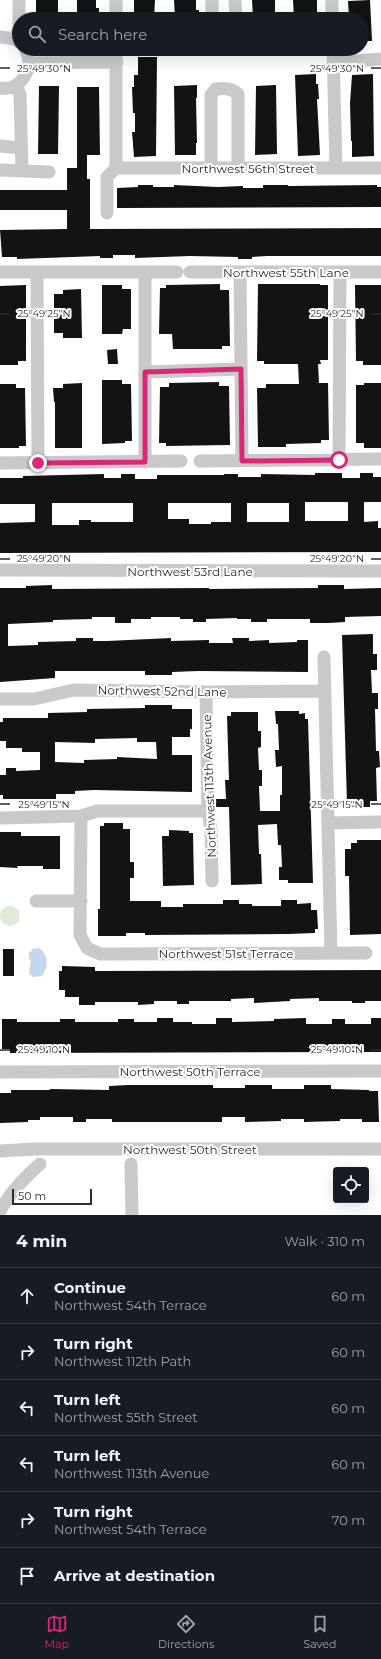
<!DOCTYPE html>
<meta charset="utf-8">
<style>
body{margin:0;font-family:Montserrat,sans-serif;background:#20242c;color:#f1f3f6}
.controls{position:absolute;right:12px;bottom:12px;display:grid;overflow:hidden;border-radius:4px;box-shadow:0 4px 16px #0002}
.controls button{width:36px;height:36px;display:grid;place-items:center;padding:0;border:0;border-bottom:1px solid #363941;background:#171b24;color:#f1f3f6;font:20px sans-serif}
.scale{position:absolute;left:12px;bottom:10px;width:80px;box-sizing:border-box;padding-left:4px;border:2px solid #2c2c2c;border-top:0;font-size:11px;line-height:14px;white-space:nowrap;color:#2c2c2c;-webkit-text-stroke:3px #fff;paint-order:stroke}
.stop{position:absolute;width:12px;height:12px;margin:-9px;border:3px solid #db2777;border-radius:50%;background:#fff}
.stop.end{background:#db2777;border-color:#fff;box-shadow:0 1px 4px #0008}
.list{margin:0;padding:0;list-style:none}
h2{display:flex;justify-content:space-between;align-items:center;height:52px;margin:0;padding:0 16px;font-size:17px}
h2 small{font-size:13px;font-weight:400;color:#9ea1a6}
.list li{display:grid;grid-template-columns:26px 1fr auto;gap:12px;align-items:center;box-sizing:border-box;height:56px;padding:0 16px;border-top:1px solid #363941}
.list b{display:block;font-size:15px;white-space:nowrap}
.list p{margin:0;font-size:13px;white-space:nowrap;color:#9ea1a6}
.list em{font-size:13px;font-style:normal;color:#9ea1a6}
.icon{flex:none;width:22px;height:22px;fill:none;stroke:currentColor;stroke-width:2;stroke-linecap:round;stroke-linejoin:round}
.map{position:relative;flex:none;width:381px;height:1215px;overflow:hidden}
.search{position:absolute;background:#171b24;box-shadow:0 4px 16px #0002;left:12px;right:12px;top:12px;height:44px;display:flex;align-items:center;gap:10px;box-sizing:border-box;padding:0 14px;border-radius:22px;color:#9ea1a6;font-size:15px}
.sheet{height:388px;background:#171b24}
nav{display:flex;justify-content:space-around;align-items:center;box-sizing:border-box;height:56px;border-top:1px solid #363941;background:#171b24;font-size:11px;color:#9ea1a6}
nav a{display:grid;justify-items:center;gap:2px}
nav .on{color:#db2777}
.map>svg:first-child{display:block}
</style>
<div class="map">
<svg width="381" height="1215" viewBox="0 0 381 1215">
<rect width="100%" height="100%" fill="#fff"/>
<path fill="#e0ead9" d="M0 916a10 10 0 1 1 20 0a10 10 0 1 1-20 0Z"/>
<path fill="#c5d8eb" d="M39,948C48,953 49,967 42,976L33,977L29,973L31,960L29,959V952H31L32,949Z"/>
<path fill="#131313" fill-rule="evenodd" d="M36,0H58V19H36Z
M77,0H96V8H99V19H77Z
M134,0H155L154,19H134Z
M174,0H196V10H199V19H175Z
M252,0H275V19H253Z
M293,0H317V19H294Z
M370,0L372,41H362V19H349L348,1Z
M138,57H157L156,156L134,157L132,132H135V113H133L132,87H134V75H138Z
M316,74V84H318L319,99H317L320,155L298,156L295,75Z
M373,74L374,156L352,157V141H351L350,103L352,75Z
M197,85V98H196L197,143H196V155H175L174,86Z
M276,85L277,154L255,155L256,86Z
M39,86H59L58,154H38Z
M77,87H99L100,155H87V179H90V229L381,228V256H267L252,257V259H238V257L190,256L135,258V255H113V258H100V256L17,259V257H2L0,230L67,229V210H0V190H67V168H77Z
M138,185H153V187H174V185L218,187L243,186V188H263V185H288V186L377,185V187H381V207L117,208V188L138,187Z
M220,284V290H229L230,346H222V349H173L172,334H159L160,288H166V285Z
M258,284H320V285H328V360H320L321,364H318L319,383H328L329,440H321V443L286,444V447H258L257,388H266V384H299L298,364H264V361H257Z
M26,285V361H18V365H0V286Z
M102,285H122V289H131V329H123L122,334H102Z
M355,285H381V365H363V361H356Z
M81,289L82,338H63V333H54V294H63V290Z
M117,349L118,364H108L107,350Z
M102,380H122V384H131L132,441H125V443L102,444Z
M219,382V386H229L230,445L166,446V443H159L160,387H169V383Z
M82,383V448H55V402H54L53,388H63V384Z
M364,383H381V448H364V443H356V385H364Z
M0,384H16V388H25L26,446H19V448H0Z
M315,473H342V478H360V473H373V477H381V502H364V522L378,521V528H381V552L0,553V523L35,522V504H0V478H23V476L104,474V478H121V474H135V479H157V475H224V474H238V477H261V474L315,475ZM305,502H348V521H305ZM52,503H133V522H91V520H79V525H52ZM168,503H231V522H211V524H189V519H168ZM247,503H289V522H247Z
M52,585V589L209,588V589L318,588V585H344V589L381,588V616L345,617V622L329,623H310V619H267V622H251V619H237V618L206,619V622H193V619H180V617H151V619H131V623H115V617H92V619L53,620V622L8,624V646L38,645V642L76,641V638H93V641H107L171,638V641L209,640V643H233L232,638H249V641L269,640V643L297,642V640H308V672L198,671L172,672V675H145V671H55V678L0,682V588H26V586Z
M373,634V654H377V670H371L372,693H378V709H375L376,751H379L380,767L376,768L377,801H370V807H351V804H347L342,635Z
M145,705H172V709H192V729H190V737H172V755H192V792L94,790L75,791V794H56V799H3V795H0V775H6V768H16V771L40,770V752H22V748H6V741H0V722H3V718H48V713L87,712V709L145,708ZM137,738V742H156L157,759L117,757V759L84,760V763L55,762V742L95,743V739Z
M275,711H299V714L305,713V719H308L313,883H288V880H279V867H282L281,845H278L277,824L258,825L259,854H261L262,884L231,885L229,807H216V799H226L225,780H229L227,716H231V712H258V731H261V747L258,748L259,770H262V786H259L260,811H280V795H282V766L276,767L275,750H279L278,724H276Z
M104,823H123V829H130V862H134V878H130V901H161V907H183V904H223V900H239V904H252V906H281V900H297V904L311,903V910H317L318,929H315V933L288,934L145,935V933H126V936H98V909H100V826H104Z
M169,830L189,831V833H193L194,885L163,886L162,836H169Z
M0,832H21V836H60V869H43V866H17L18,868L0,867Z
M357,840H381V934L350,935L349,876H345V849H351V843H357Z
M3,949H14V976H3Z
M62,966L95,967V971L381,970V1001H365V1003H352V1001H319V998L290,999V1001L254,1003V998L231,999V1001H189V1004H177V1001H154V1004L138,1005V1002H95V1005H79V997H65V990H59V971H62Z
M157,1018H173V1022H192V1024H216V1018H232V1022L274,1021V1019L306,1018V1024H332V1019H345V1024H371V1018H381V1052L10,1053V1049H2V1019H17V1022H60V1019H75V1022H118V1019H134V1022H157Z
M128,1085H213V1088H245V1085H272V1089H304V1085H331V1089L369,1090V1091H378L379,1122H362V1119H340V1121L304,1122V1119H281V1121L245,1122V1117H222V1122H112V1119H86V1122H73V1117H40V1120H28V1122L0,1123V1093H11V1090H50V1089L109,1090V1086Z"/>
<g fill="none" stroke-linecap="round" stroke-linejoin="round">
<path stroke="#c9c9c9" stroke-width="13" d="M116,0V19
M235,0L236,19
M332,0V19
M212,19V0
M0,37L15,39L19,42
M15,39L19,28V0
M333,49L336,168
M29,63L117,62
M333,63L381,59
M16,85L20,95L22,170
M0,88C21,92 36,66 25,49
M0,146L21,148
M116,168H381
M211,168V95L216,89C225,88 231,88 238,94V168
M0,170L49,172
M107,213V177L116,168V49
M0,272H177
M37,272L38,463
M145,272V462
M190,272H381
M240,272L242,461
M145,372L241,369
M339,460L340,272
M200,461L381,459
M0,463L181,461
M0,570L381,571
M324,657L331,953
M206,692L208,811L211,829L212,881
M0,699H34L74,690L206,692L325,691
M81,816L80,935L87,948L100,954L366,953
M0,818L81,816L97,811H208
M328,823L381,822
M36,901H81
M0,1072L381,1071
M0,1151L34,1149H381
M131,1164L132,1215
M0,1211C10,1192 24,1178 40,1164"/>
</g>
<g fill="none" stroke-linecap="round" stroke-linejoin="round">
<path stroke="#db2777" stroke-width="5" d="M38,463L145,462V372L241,369L242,461L339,460"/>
</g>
<path fill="none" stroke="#2c2c2c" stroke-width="1.5" d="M0,68H10M371,68H381M0,314H10M371,314H381M0,559H10M371,559H381M0,804H10M371,804H381M0,1050H10M371,1050H381"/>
<g text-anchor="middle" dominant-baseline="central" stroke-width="4" stroke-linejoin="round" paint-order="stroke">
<g font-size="12" fill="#2c2c2c" stroke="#fff">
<text x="248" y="168">Northwest 56th Street</text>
<text x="286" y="272">Northwest 55th Lane</text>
<text x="190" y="571">Northwest 53rd Lane</text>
<text transform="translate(162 691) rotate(1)">Northwest 52nd Lane</text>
<text transform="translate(209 786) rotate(-92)">Northwest 113th Avenue</text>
<text x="226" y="953">Northwest 51st Terrace</text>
<text x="190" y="1071">Northwest 50th Terrace</text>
<text x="190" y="1149">Northwest 50th Street</text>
</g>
</g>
<g font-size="10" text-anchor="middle" fill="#2c2c2c" stroke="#fff" stroke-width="4" stroke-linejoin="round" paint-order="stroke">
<text x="44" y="72">25°49'30"N</text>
<text x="337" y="72">25°49'30"N</text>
<text x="44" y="317">25°49'25"N</text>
<text x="337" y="317">25°49'25"N</text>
<text x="44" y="562">25°49'20"N</text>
<text x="337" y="562">25°49'20"N</text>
<text x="44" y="808">25°49'15"N</text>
<text x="337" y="808">25°49'15"N</text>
<text x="44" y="1053">25°49'10"N</text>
<text x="337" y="1053">25°49'10"N</text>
</g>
</svg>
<div class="controls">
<button><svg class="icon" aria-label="locate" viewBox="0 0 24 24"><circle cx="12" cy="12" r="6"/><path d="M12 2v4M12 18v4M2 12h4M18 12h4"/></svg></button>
</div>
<div class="scale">50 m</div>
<div class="stop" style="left:339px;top:460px"></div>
<div class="stop end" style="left:38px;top:463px"></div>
<div class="search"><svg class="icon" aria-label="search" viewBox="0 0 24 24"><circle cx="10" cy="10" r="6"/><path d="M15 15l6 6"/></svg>Search here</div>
</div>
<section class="sheet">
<h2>4 min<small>Walk · 310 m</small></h2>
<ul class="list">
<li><svg class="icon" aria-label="ahead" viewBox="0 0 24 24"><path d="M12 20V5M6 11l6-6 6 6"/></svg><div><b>Continue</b><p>Northwest 54th Terrace</p></div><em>60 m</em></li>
<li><svg class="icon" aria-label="right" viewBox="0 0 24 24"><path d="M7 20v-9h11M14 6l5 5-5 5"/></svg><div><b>Turn right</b><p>Northwest 112th Path</p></div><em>60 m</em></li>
<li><svg class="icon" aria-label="left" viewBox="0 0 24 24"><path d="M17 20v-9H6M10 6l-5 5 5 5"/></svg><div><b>Turn left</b><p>Northwest 55th Street</p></div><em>60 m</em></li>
<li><svg class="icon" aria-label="left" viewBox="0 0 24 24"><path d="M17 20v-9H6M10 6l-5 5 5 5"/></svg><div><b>Turn left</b><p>Northwest 113th Avenue</p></div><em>60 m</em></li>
<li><svg class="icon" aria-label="right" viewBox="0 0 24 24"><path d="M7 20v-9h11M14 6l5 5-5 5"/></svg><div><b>Turn right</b><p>Northwest 54th Terrace</p></div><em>70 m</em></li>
<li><svg class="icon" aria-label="arrive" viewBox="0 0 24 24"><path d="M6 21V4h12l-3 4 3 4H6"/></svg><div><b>Arrive at destination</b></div></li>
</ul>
</section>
<nav>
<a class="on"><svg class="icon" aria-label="map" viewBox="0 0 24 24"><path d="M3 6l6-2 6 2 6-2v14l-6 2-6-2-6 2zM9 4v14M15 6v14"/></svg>Map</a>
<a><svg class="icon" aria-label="directions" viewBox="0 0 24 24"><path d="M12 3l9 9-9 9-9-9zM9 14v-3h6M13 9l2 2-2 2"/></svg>Directions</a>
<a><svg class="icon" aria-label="saved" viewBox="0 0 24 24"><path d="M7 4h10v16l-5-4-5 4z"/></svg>Saved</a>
</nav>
